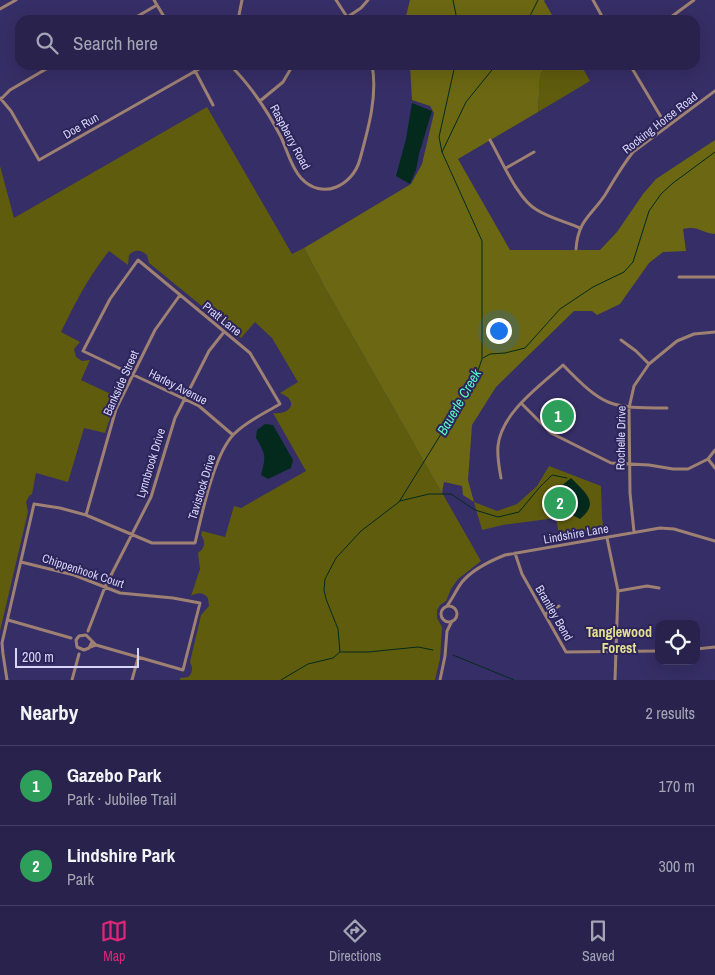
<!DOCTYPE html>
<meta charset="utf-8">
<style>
body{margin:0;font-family:"Archivo Narrow",sans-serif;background:#342f56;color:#f1f3f6}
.controls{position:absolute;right:15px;bottom:15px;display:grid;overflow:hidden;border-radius:10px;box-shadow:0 5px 20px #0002}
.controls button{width:45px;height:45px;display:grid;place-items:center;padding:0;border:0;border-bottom:1px solid #443f64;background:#28224c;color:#f1f3f6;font:25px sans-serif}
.scale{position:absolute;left:15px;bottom:12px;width:124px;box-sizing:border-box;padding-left:5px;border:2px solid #d6d6f8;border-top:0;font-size:14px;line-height:18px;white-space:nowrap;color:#d6d6f8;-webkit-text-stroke:4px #2c245a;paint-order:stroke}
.you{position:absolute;left:498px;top:330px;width:18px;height:18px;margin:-12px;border:4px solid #fff;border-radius:50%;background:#1a73e8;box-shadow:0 0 0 8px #1a73e833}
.badge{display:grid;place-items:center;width:32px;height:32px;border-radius:50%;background:#db2777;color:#fff;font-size:16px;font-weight:700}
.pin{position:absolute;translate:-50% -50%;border:2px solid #fff;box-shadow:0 1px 5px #0006}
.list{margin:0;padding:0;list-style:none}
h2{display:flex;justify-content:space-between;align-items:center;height:65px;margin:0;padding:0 20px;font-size:21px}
h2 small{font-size:16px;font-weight:400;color:#a5a4b5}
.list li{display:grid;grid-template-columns:32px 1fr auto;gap:15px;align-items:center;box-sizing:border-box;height:80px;padding:0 20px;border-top:1px solid #443f64}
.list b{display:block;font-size:19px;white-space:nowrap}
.list p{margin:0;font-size:16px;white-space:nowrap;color:#a5a4b5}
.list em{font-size:16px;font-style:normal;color:#a5a4b5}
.icon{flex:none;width:28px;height:28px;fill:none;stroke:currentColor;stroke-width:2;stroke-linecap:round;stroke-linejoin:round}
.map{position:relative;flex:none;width:715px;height:680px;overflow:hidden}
.search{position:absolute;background:#28224c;box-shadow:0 5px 20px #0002;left:15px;right:15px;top:15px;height:55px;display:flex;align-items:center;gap:12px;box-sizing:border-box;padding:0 18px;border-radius:15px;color:#a5a4b5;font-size:19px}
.sheet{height:225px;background:#28224c}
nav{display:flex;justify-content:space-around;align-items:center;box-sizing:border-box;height:70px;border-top:1px solid #443f64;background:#28224c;font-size:14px;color:#a5a4b5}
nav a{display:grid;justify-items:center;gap:2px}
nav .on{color:#db2777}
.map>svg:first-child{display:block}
</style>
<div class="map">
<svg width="715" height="680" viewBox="0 0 715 680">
<rect width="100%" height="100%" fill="#362e66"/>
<path fill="#605c0e" d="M546,65H581L590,81L538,112L540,76Z
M207,107L292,254L304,248L324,286L481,561L458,579L451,589L446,601L440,605L437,610V618L442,627L440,659L435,680H180V678L188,677C193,673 193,668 190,662L201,615L209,606L208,598C204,592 197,592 191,596L200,569L198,553C205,548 206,542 201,535L202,531L225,537L234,506L241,508L306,471L273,413C292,415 299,400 280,393L298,382L272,338L255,322L241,338L149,263L147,255C141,250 135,249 129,255L128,265L109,251C89,276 75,303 61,332L80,342L74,349L76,357L82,361L90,360L81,380L117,397L105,433L84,428L68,482L36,473L32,494L29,496L26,502L28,512L0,631V166L14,218Z
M561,403L571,412L558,432L544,420Z
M549,466L601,486L602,518L604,532L560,540L556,518L503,525L482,530L474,502L497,511L517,504L537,486Z"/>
<path fill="#6b6713" d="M410,0H545L544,1L555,20H405Z
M410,65H546L540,76L538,112L458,159L510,250H600L617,232L643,194L656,179L715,140V234C701,233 699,225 683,229L686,251L663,252L649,263L620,304L597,315L592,311H574L496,387L472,425L468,480L474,502L463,495L462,486L444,482L442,493L324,286L304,248L411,184L422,164L434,113L430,106L412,100Z"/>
<path fill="#032a1d" d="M412,103L432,111L419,154L416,170L410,184L396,176L406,139Z
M265,424L273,425L293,460L291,468L268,479L261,475C266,457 266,454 256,438L257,430Z
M571,478C586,493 600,503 580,519L565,511L560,487Z"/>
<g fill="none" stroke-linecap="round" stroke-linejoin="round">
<path stroke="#032a1d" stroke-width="1" d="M453,0L457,20
M528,20L538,0
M442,152L439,137L455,65
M483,358L490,354L505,353L525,348L560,309L593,287L624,272L633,262L649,211L661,194L673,183L715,152
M400,501L429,494H451L475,510L498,517L519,512L539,488L552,475L567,478
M340,652H368L418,647L433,650
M453,655L514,680
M281,680L308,664L333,658L340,652L338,629L326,599L324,590L325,579L336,558L361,531L399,502L475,379L482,359V241L442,152L466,102L496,65"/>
<path stroke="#9e8173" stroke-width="3" d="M154,0L166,20
M336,0L349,20
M593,0L604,20
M0,9L16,0
M131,20L157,5
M238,20L242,0
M343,20L361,8L368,0
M667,20L694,0
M192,65L213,105
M230,65C251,86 267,110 281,137C287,150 291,167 301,178C322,201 353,186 360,159C368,130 378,95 372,65
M630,65L667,127
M0,98L11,111L39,160L206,65
M1,99L10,90L53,65
M260,101L283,82L293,65
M490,140C501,159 518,200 537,210C550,218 566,222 580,228
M506,168L534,152
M576,249C578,220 591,216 605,195C614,180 622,166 633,152L715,91
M679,277H715
M621,340L636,351L649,364
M522,404L551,433L611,463L649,465L673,469H688L708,459L715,450
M708,459L715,468
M501,478C499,467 497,457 498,446C501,413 540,386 563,365C604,407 609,408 667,408
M86,515L116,409L155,330L180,295
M634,532L630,493L629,408L634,386L649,364L677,341L694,334L715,332
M607,538L618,591L615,680
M515,553L522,574L566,652L659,651
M21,562L74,575L120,593L173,598L200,603L183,670L96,645
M618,591L647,586L659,588
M447,606C453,598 456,590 462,582C472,570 490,561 505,555L660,528L674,529L715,541
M441 614a8 8 0 1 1 16 0a8 8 0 1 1-16 0Z
M545,614L559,606
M8,620L71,638
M88,631L105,587L151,497L175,418L209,351L224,332
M90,647L96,645L86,635L79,636L76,640L77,647L84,650L89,648L92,642
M696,649L715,647
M7,680L3,654L2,643L34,504L60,508L86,515L152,543H195C202,514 214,454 234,434C247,421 265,413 280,404L250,353L138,260L110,299L83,351L199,406L233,435
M72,680L79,654
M132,680L138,658
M440,680L445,656L447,631L452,621"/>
</g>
<g text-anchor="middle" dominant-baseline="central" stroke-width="4" stroke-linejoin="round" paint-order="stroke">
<g font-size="12" fill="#d6d6f8" stroke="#2c245a">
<text transform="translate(660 123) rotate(-38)">Rocking Horse Road</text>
<text transform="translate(81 126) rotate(-30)">Doe Run</text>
<text transform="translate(290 137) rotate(62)">Raspberry Road</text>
<text transform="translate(222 319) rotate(39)">Pratt Lane</text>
<text transform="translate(121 383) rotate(-66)">Bankside Street</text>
<text transform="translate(178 387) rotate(27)">Harley Avenue</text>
<text transform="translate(621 438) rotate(-89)">Rochelle Drive</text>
<text transform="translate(151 463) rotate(-73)">Lynnbrook Drive</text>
<text transform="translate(202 487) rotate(-73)">Tavistock Drive</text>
<text transform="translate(576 534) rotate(-10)">Lindshire Lane</text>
<text transform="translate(83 571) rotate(18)">Chippenhook Court</text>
<text transform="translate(554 613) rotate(60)">Brantley Bend</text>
</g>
<g font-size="14" font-style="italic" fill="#5af8c1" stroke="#2c245a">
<text transform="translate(459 402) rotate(-60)">Bauerle Creek</text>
</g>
<g font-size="14" font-weight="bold" fill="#e5e293" stroke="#2c245a">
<text x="619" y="632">Tanglewood<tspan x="619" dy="16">Forest</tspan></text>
</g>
</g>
</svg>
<div class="controls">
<button><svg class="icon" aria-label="locate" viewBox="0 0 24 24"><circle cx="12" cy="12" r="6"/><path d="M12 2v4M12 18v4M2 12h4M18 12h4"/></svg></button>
</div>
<div class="scale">200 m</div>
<div class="you"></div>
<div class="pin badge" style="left:558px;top:416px;background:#2e9e5b">1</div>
<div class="pin badge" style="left:560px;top:503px;background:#2e9e5b">2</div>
<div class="search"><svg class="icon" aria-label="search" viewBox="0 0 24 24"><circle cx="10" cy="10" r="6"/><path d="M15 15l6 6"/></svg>Search here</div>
</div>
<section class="sheet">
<h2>Nearby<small>2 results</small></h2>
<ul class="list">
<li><span class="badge" style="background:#2e9e5b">1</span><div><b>Gazebo Park</b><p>Park · Jubilee Trail</p></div><em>170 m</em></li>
<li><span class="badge" style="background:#2e9e5b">2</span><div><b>Lindshire Park</b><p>Park</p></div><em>300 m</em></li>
</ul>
</section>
<nav>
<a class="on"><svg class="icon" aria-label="map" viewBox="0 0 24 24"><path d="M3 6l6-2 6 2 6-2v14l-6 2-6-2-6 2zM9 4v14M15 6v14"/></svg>Map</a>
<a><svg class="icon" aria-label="directions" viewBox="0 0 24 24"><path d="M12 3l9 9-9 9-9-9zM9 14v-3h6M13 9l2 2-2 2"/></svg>Directions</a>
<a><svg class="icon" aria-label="saved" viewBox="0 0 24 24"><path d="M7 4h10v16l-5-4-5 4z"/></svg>Saved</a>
</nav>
